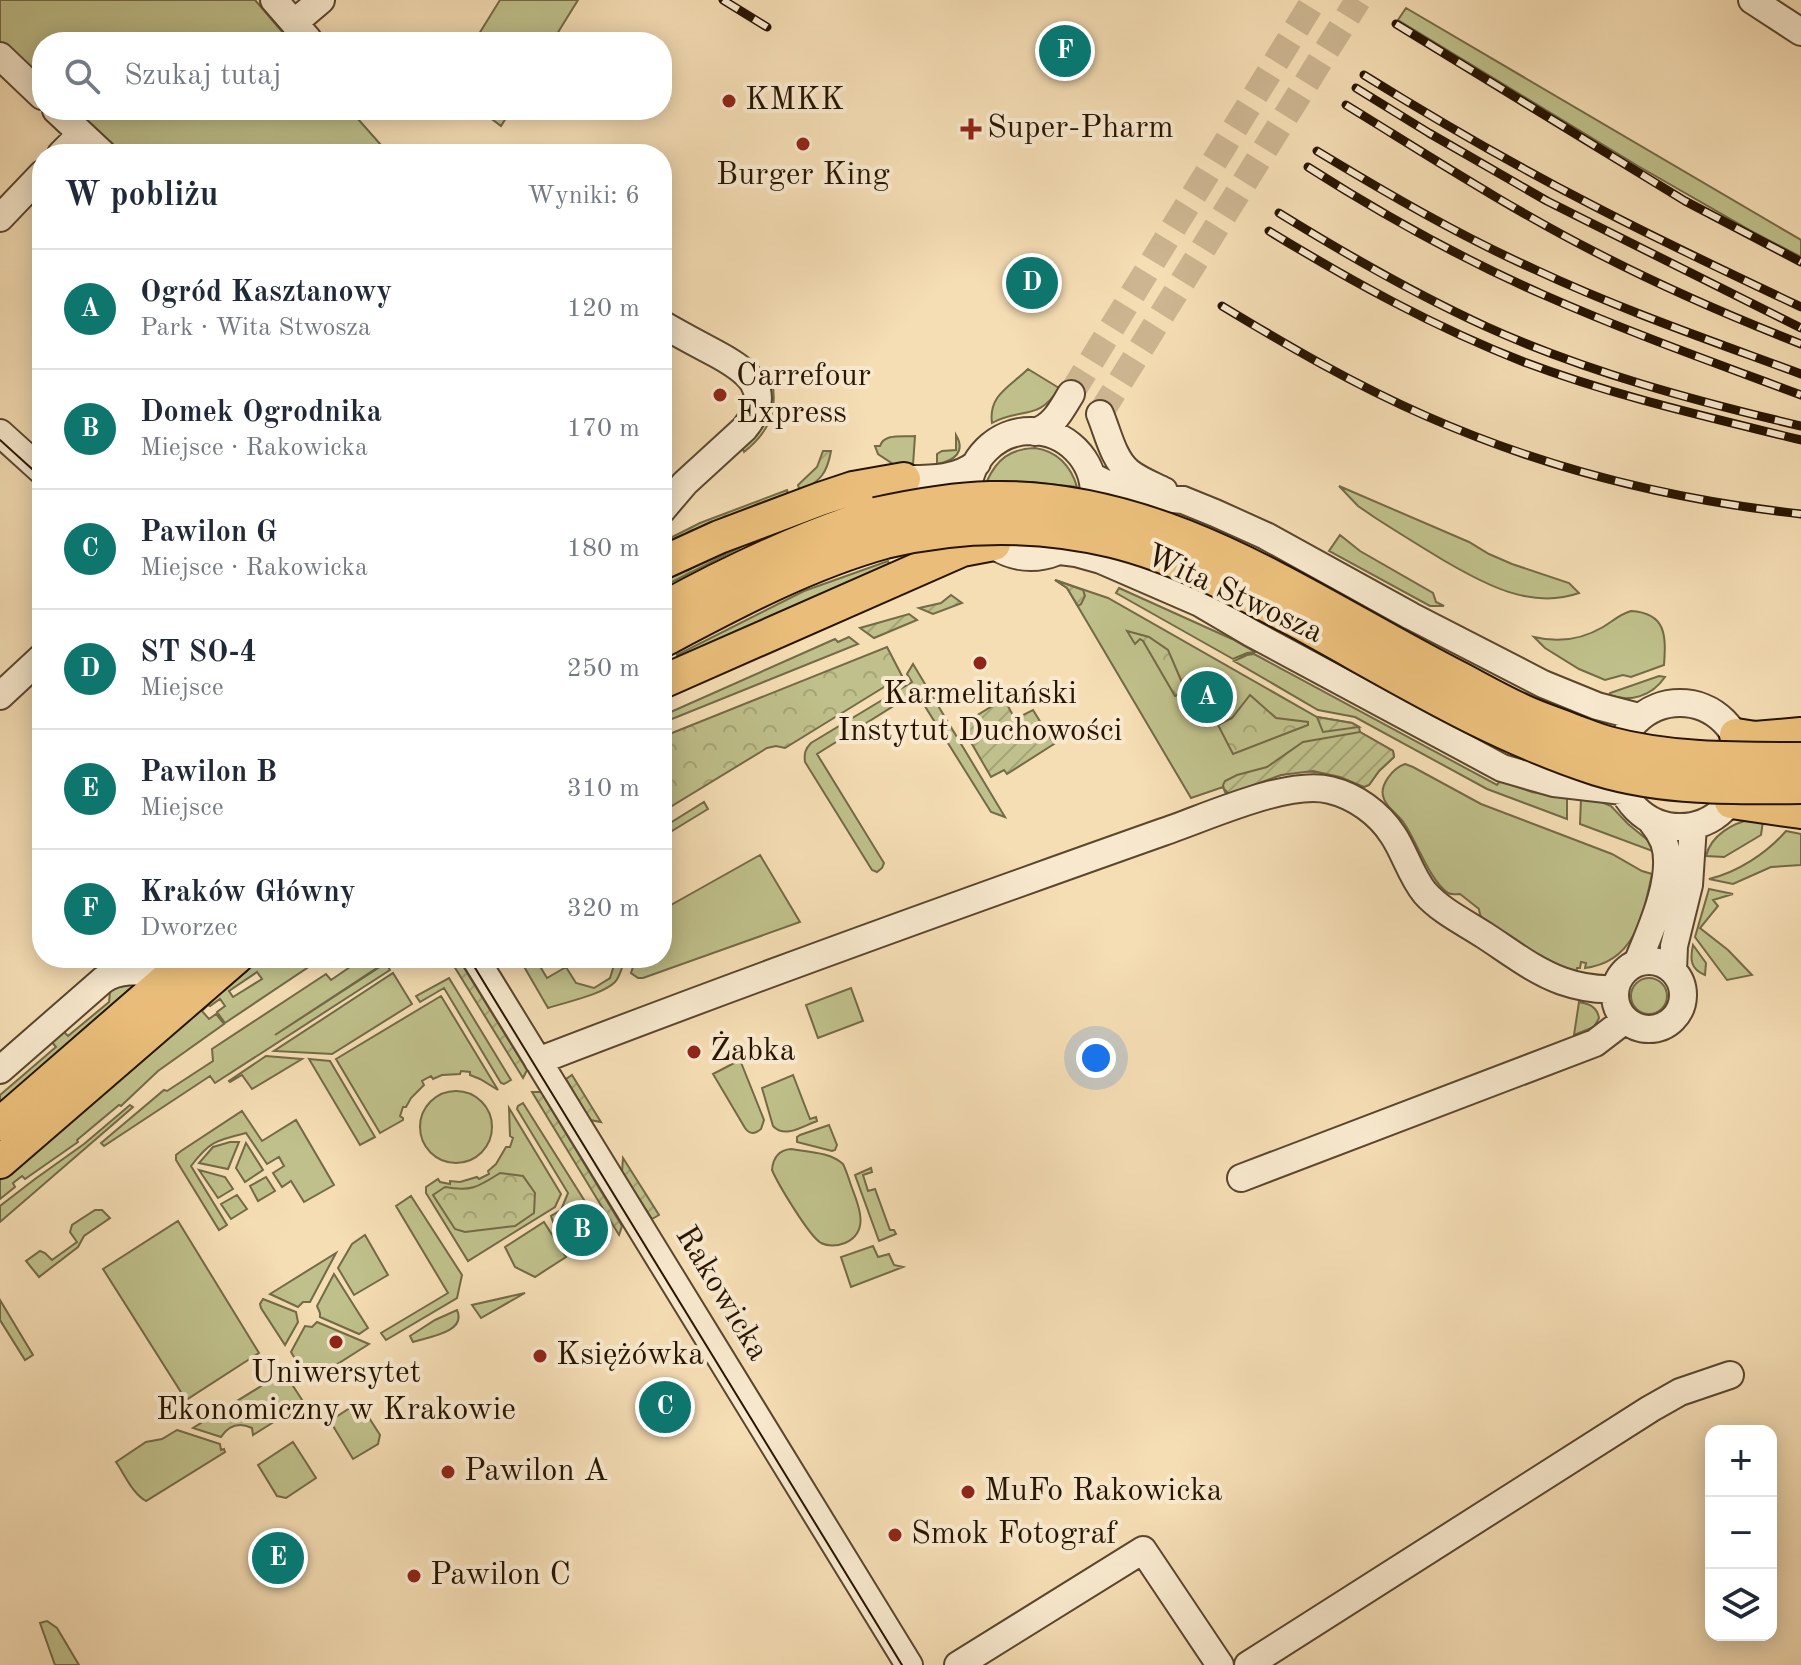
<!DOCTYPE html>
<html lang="pl">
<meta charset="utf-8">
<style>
body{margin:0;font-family:"Old Standard TT",serif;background:#f6f6f7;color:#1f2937}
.controls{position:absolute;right:24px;bottom:24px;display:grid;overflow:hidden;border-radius:16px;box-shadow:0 4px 20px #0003}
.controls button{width:72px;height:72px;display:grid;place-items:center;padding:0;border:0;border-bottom:2px solid #e0e1e3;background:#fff;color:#1f2937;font:40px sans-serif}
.you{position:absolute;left:1096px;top:1058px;width:28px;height:28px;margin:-20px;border:6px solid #fff;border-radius:50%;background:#1a73e8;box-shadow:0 0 0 12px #1a73e833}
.badge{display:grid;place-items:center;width:52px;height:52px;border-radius:50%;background:#0f766e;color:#fff;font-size:26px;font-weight:700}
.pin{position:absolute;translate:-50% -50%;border:4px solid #fff;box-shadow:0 2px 8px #0006}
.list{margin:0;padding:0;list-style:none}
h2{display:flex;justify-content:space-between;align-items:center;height:104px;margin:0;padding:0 32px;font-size:34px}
h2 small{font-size:26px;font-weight:400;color:#747a83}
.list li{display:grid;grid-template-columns:52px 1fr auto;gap:24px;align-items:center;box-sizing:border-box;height:120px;padding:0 32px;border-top:2px solid #e0e1e3}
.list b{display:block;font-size:30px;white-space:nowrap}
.list p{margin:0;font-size:26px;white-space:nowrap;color:#747a83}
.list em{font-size:26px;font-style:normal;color:#747a83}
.icon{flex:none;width:44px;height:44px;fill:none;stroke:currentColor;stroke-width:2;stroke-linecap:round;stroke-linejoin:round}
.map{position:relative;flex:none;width:1801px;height:1665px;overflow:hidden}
.search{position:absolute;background:#fff;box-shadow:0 4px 20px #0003;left:32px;top:32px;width:640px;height:88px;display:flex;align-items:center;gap:20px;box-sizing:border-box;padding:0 28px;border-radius:32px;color:#747a83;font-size:30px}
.panel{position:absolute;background:#fff;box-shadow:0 4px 20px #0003;left:32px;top:144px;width:640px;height:824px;border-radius:32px}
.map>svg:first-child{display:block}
</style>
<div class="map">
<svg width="1801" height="1665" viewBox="0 0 1801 1665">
<defs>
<pattern id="forest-crowns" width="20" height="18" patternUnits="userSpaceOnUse" patternTransform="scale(2)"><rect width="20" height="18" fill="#bfc08b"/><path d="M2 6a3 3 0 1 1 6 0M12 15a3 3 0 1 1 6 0" fill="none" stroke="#a4a476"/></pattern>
<pattern id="garden-furrows" width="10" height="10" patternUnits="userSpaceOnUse" patternTransform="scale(2)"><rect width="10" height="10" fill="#bfc08b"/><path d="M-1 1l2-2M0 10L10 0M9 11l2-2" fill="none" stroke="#a4a476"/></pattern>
</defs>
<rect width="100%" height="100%" fill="#f5ddb4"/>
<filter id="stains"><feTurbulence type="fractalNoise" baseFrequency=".0025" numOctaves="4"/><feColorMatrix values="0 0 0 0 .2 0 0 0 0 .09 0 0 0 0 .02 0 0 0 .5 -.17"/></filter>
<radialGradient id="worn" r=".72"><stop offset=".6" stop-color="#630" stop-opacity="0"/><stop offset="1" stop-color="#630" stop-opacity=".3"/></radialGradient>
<path fill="#bfc08b" stroke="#736a46" stroke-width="2" fill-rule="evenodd" d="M0,0H255L291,42H42V82L0,42Z
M500,0H578L552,42H474Z
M1406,8L1801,240V257L1755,233L1638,166L1398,20Z
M71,110H350L389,154H117Z
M480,110H511L501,126Z
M1028,369L1059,388C1039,422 1020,407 992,423C988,395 1011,386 1028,369Z
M956,435C966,452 954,461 937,464V454L942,451L956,450Z
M915,436L913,465L893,464L878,454L875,446H880C884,433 903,437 915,436Z
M1035,448C1057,451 1071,466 1077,487L1030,482L987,481C997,459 1010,449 1035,448Z
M1339,486L1469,542L1489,554L1512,564L1569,583L1579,593C1531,610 1484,584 1443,560C1420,546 1397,532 1374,517L1358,506Z
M1340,535L1360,551L1433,593L1436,602L1444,606H1430L1329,551Z
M888,561L890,567L680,660L677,655L804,591Z
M1055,580L1108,598L1317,717L1352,723L1359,727L1360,732L1393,751L1394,757L1379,771L1369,785L1364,787C1306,760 1285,772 1229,794L1225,792L1223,787L1191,798L1067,588Z
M1119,588L1232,639L1255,652L1247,653L1233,659L1116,593Z
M1631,611C1667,613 1666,637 1664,665L1631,677L1623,675L1605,680L1579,669L1545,648L1534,637C1559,643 1581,640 1603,627C1613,621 1620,614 1631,611Z
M849,637L858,644L662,723V713L664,715L835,639L838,642Z
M1254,654L1497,785L1500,781L1532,792L1567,798V819L1487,789L1355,717L1318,710L1234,661L1247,655Z
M913,664L1005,817L991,812L916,692L817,754L884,863L882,868L877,872L872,870L805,762C804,754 805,749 811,743L912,682L907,674Z
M1659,676L1665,677C1652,696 1630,703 1609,695L1610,693Z
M1405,764L1413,767L1481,804L1612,854L1642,871L1652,874C1643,916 1635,962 1585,968L1586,963L1581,962L1580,968H1577L1576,973L1551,964L1491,924C1483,921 1480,918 1479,909L1460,894C1455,894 1452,895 1448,893C1430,881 1417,842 1404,823C1399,815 1387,808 1384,799C1378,786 1393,768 1405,764Z
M1581,798L1599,801L1611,806L1628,824L1650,842L1655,852L1580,824Z
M704,802L708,809L662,837V828Z
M1752,819L1763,821L1761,835L1724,857L1706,856C1711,835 1733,823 1752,819Z
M1786,831L1801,834V865L1771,867L1733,884L1709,879C1738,872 1767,853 1786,831Z
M760,855L800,922L643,978H638L631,973L636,958H662V910Z
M1709,889L1733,894L1713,900L1718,906L1700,928L1728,950L1752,975L1727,980L1695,937Z
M1693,945L1706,963L1705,975C1690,969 1690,959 1693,945Z
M263,958H322L225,1023L217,1012L225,1006L220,999L210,1006L208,1005L202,1011L209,1019L216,1014L224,1024L158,1071L121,1106L119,1105L77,1140L78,1142L25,1179L22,1176L13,1183L15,1187L0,1199V1179L180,1024ZM257,972L262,979L233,997L229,991Z
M350,958H392L275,1035L386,963L390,970L215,1083L210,1076L104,1146L101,1143L164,1090L167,1091L213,1061L212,1049L326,974L331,980L350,967L346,960Z
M519,958H535L547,978L566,967L576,983L594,988L610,978L615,962L614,958H625C622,966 621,975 615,982C602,995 566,1002 548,1008Z
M393,973L412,1004L332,1054L274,1051Z
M449,978L511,1080L504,1084L501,1083L444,988L420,1002L416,996Z
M1631 996a18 18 0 1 1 36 0a18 18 0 1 1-36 0Z
M111,982L139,983L0,1108V1095L56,1047L51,1041L62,1030L68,1036L109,1002Z
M851,988L863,1021L818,1038L806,1005Z
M441,996L498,1090L480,1079L470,1075V1072L461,1071L460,1074L442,1075L433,1079L431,1076L422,1081L424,1085L411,1098L406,1107H403L400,1116L403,1118V1120L380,1133L336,1059Z
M1579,1002C1590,1004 1597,1007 1599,1018L1594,1027L1574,1035Z
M266,1056L302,1059L252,1089L242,1075L230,1082L229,1081Z
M309,1059L330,1061L375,1137L360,1145Z
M740,1060L764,1120L761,1129C755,1134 750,1135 745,1128L713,1074Z
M793,1075L810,1119L816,1117L817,1121C803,1126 785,1139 773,1126L762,1088Z
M420 1127a36 36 0 1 1 72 0a36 36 0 1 1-72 0Z
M523,1103L586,1203L568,1217L566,1213L553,1222L551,1216L561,1210L568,1193L517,1109L518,1106Z
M130,1105L133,1107L0,1222V1206L35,1179L84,1144Z
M509,1108L561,1194L555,1207L468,1261L426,1193V1187L438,1179L440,1182L450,1184V1181L460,1182L477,1177L479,1179L489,1174L488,1171L496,1164L506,1147H510L513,1138L510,1136Z
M242,1111L262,1141L296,1120L334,1185L304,1202L291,1181L282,1187L273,1173L284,1166L279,1157L267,1164L246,1133C217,1140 210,1141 191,1166L227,1225L219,1230L176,1160V1155L181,1151Z
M829,1125L837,1145L835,1150L832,1151L797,1142V1137L800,1135Z
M230,1142H239L228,1169L199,1163L213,1147Z
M246,1143L263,1170L245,1182L236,1168Z
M791,1149C808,1152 830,1152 843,1164C847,1172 849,1180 852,1188C859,1206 870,1232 845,1243C837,1246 829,1247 821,1243C809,1236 778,1184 772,1170C773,1158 779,1150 791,1149Z
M871,1168L872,1172L863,1175L868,1191L875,1189L890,1230H894L896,1234L879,1241L855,1175Z
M199,1170L225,1177L233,1189L218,1198Z
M266,1177L275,1191L258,1201L250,1186Z
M237,1195L247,1209L231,1219L221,1204Z
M411,1196L462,1275L457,1298L386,1340L381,1333L448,1293L396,1206Z
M95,1210H102L110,1218L84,1236L78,1247L39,1277L26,1261L40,1251L45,1253L52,1260L77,1242L70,1232L72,1225Z
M178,1221L259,1353L186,1400L103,1269Z
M544,1222L566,1257L535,1277L515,1267L505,1247Z
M365,1235L388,1275L354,1295L338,1268L352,1244Z
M873,1246L878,1257L889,1254L894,1265L903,1267L851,1287L841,1257Z
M336,1253L310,1302H303L298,1307L270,1294Z
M334,1274L368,1328L359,1334L320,1317V1313L317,1306Z
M525,1293L481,1318L472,1305Z
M263,1299L296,1312L298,1322L285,1345L261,1308L260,1304Z
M0,1300L33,1355L25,1360L0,1320Z
M457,1310C467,1332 429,1337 413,1342L410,1336L435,1320Z
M317,1322L369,1344L309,1382L291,1352L305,1326L312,1327Z
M284,1372L304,1403L253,1435L252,1428C239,1422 229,1425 221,1437L193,1428Z
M359,1402L380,1435L378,1444L353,1459L330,1421Z
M177,1430L220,1444L221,1450L224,1449L225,1452L146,1501C132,1493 125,1475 116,1462L146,1442L162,1439Z
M293,1442L316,1478L286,1498L277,1496L258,1465Z
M47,1621L57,1628L79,1665H55L40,1623Z"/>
<path fill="url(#forest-crowns)" stroke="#736a46" stroke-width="2" d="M1127,631L1149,637L1168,650L1184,687L1183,693L1175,696L1143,641L1140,639L1135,644Z
M887,647L902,676L785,748L776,746L767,748L662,812V737Z
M1250,695L1276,718L1308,722V725L1233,754L1218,725L1232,718Z
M500,1173L523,1176L535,1193L534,1213L515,1226L465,1232L455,1229L433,1195L445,1187C471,1192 478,1187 500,1173Z"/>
<path fill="url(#garden-furrows)" stroke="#736a46" stroke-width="2" d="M772,380C778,412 769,432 744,452L742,447L766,383Z
M823,451H831C827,474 820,481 800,492L798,485L817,467Z
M787,490L789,496L662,547V542L700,523Z
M748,540L749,543L670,583L667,576Z
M1055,580L1083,590L1085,596L1081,604L1078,606L1067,588Z
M951,595L962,603L933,614L919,608L941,603Z
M909,614L917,620L874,638L860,628Z
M1004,699L1015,719L1033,710L1054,744L1007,774L1004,770L991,777L961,725Z
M1317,717L1352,723L1359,727L1323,732Z
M1360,732L1393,751L1394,757L1379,771L1369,785L1364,787L1340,777L1313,771L1281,775L1229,794L1224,789L1223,785L1225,781L1237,775L1267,767L1303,742Z
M449,958H458L527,1070L523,1078Z
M572,1075L601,1122L590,1120L566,1079Z
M532,1092H541L622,1226L619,1235Z
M623,1158L659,1215L652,1219L622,1172Z"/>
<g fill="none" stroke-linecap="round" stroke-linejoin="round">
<path stroke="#ccb590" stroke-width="26" stroke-dasharray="26 13" stroke-linecap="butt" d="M1071,394L1314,0
M1100,414L1358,0"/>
<g stroke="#5a462d" stroke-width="30">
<path id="minor" d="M274,0L308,39
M1752,0L1801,32
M294,23L321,0
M0,56L42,96
M56,110L103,154
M61,154L81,134
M0,218L42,174
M662,324C679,334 696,343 713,352C747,370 776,390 744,429L685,483L662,510
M1100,414C1108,433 1113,459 1129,472C1139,480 1152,485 1164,491
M968 494a63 63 0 1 1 126 0a63 63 0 1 1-126 0Z
M1035,432C1054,426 1061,410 1071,394
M0,433L42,471
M1093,477L1117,489L1145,496L1183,500L1215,513L1266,536L1411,616L1543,684L1597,706L1639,717
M904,479C929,479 958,480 977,463
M1060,551L1076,553L1101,560L1200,603L1251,633L1502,768L1554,783L1623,791
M0,696L42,657
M1618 765a62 62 0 1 1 124 0a62 62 0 1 1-124 0Z
M475,958L909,1665
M1615 995a34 34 0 1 1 68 0a34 34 0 1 1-68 0Z
M1637,963C1650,932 1676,876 1664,842C1661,835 1656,827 1651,821
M1673,971L1674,946L1689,885L1693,826
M538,1061C745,981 954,906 1163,832C1205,818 1288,779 1330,790C1355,796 1379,813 1393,835C1405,853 1411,876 1425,893C1441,911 1464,922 1484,935C1509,951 1534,971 1562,981C1579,987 1596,990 1615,989
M0,1070L103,980C123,966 149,973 173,974
M1241,1178L1595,1043L1625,1020
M958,1665L1143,1550L1220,1665
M1248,1665L1650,1409L1680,1392L1730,1375"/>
</g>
<g stroke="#271400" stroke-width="36">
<path id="major" d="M662,563L719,537L820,499L853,488L904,479
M662,609C731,571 801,538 876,514
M662,641C734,603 806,564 885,542
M662,682L962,550L994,544
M1736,735L1755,738L1801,734
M1731,802L1801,812
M0,1124L191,958
M0,1162L236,958"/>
</g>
<use href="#minor" stroke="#f8e9ce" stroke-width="26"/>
<use href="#major" stroke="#eabe7a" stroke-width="32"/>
<path stroke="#271400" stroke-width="2" d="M0,440L42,478
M469,958L902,1665"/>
<g stroke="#271400" stroke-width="9">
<path id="rail" d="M723,0L767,27
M1396,24L1685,201L1801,262
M1364,75C1438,121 1514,165 1592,205C1661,241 1731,274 1801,307
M1356,88L1429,133L1547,201L1801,328
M1346,105C1429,156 1512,210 1599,254C1665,288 1732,317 1801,344
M1317,151C1388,194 1460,236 1536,270C1622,310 1712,341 1801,374
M1308,167C1383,215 1462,259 1544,295C1628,332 1715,363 1801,395
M1279,213C1347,255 1415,294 1487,327C1587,372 1695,401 1801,426
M1269,231C1351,281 1434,327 1524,362C1614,396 1708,417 1801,440
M1222,306C1288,346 1355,385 1426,416C1544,468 1673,500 1801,514"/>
</g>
<use href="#rail" stroke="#f8e9ce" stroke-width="6" stroke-dasharray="18" stroke-linecap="butt"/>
<g stroke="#271400" stroke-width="36" stroke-linecap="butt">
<path id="major-bridge" d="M876,514C913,506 951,499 990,498C1167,494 1308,601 1459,678C1480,689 1501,701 1523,711C1540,719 1557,724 1574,731C1585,735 1597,740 1608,743C1671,760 1737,759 1801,759
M885,542C960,524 1036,523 1112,541C1178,557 1240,591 1300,623C1397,676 1491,735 1597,769C1662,789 1734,788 1801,787"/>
</g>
<use href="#major-bridge" stroke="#eabe7a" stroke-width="32"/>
</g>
<g fill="#8f2418" stroke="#f8e9ce" stroke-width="3">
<circle cx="729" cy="101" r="8"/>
<path d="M967 117h8v8h8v8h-8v8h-8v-8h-8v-8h8z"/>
<circle cx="803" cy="144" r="8"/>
<circle cx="720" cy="395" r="8"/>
<circle cx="980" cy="663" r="8"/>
<circle cx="694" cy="1052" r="8"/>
<circle cx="336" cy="1342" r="8"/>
<circle cx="540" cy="1356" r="8"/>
<circle cx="448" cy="1472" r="8"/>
<circle cx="968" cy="1492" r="8"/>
<circle cx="895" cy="1535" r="8"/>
<circle cx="414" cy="1576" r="8"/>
</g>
<g text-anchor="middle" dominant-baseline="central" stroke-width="8" stroke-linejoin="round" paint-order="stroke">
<g font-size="32" fill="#271400" stroke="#f8e9ce" text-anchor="start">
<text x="745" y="101">KMKK</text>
<text x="987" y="129">Super-Pharm</text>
<text x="803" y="176" text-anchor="middle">Burger King</text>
<text x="736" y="377">Carrefour<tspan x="736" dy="37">Express</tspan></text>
<text x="980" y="695" text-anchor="middle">Karmelitański<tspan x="980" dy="37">Instytut Duchowości</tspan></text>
<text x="710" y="1052">Żabka</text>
<text x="556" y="1356">Księżówka</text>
<text x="336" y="1374" text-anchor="middle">Uniwersytet<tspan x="336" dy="37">Ekonomiczny w Krakowie</tspan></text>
<text x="464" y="1472">Pawilon A</text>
<text x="984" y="1492">MuFo Rakowicka</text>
<text x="911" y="1535">Smok Fotograf</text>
<text x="430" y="1576">Pawilon C</text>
</g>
<g font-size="32" fill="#271400" stroke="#f8e9ce">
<text transform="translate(1234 595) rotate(25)">Wita Stwosza</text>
<text transform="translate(721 1294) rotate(59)">Rakowicka</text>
</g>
</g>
<rect width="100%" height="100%" filter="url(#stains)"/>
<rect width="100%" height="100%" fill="url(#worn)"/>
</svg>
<div class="controls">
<button>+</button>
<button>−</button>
<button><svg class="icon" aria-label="layers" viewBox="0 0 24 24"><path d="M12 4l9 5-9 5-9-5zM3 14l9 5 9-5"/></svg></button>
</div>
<div class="you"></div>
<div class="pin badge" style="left:1207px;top:697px">A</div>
<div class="pin badge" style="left:582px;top:1230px">B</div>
<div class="pin badge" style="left:665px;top:1407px">C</div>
<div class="pin badge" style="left:1032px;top:283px">D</div>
<div class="pin badge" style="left:278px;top:1558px">E</div>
<div class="pin badge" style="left:1065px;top:51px">F</div>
<div class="search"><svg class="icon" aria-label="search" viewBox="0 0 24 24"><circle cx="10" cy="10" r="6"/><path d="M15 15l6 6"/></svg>Szukaj tutaj</div>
<section class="panel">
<h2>W pobliżu<small>Wyniki: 6</small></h2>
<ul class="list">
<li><span class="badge">A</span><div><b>Ogród Kasztanowy</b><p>Park · Wita Stwosza</p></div><em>120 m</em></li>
<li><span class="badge">B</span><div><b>Domek Ogrodnika</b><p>Miejsce · Rakowicka</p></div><em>170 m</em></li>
<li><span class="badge">C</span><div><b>Pawilon G</b><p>Miejsce · Rakowicka</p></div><em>180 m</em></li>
<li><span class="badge">D</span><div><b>ST SO-4</b><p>Miejsce</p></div><em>250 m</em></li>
<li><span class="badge">E</span><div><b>Pawilon B</b><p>Miejsce</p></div><em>310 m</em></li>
<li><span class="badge">F</span><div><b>Kraków Główny</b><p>Dworzec</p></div><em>320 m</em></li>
</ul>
</section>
</div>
